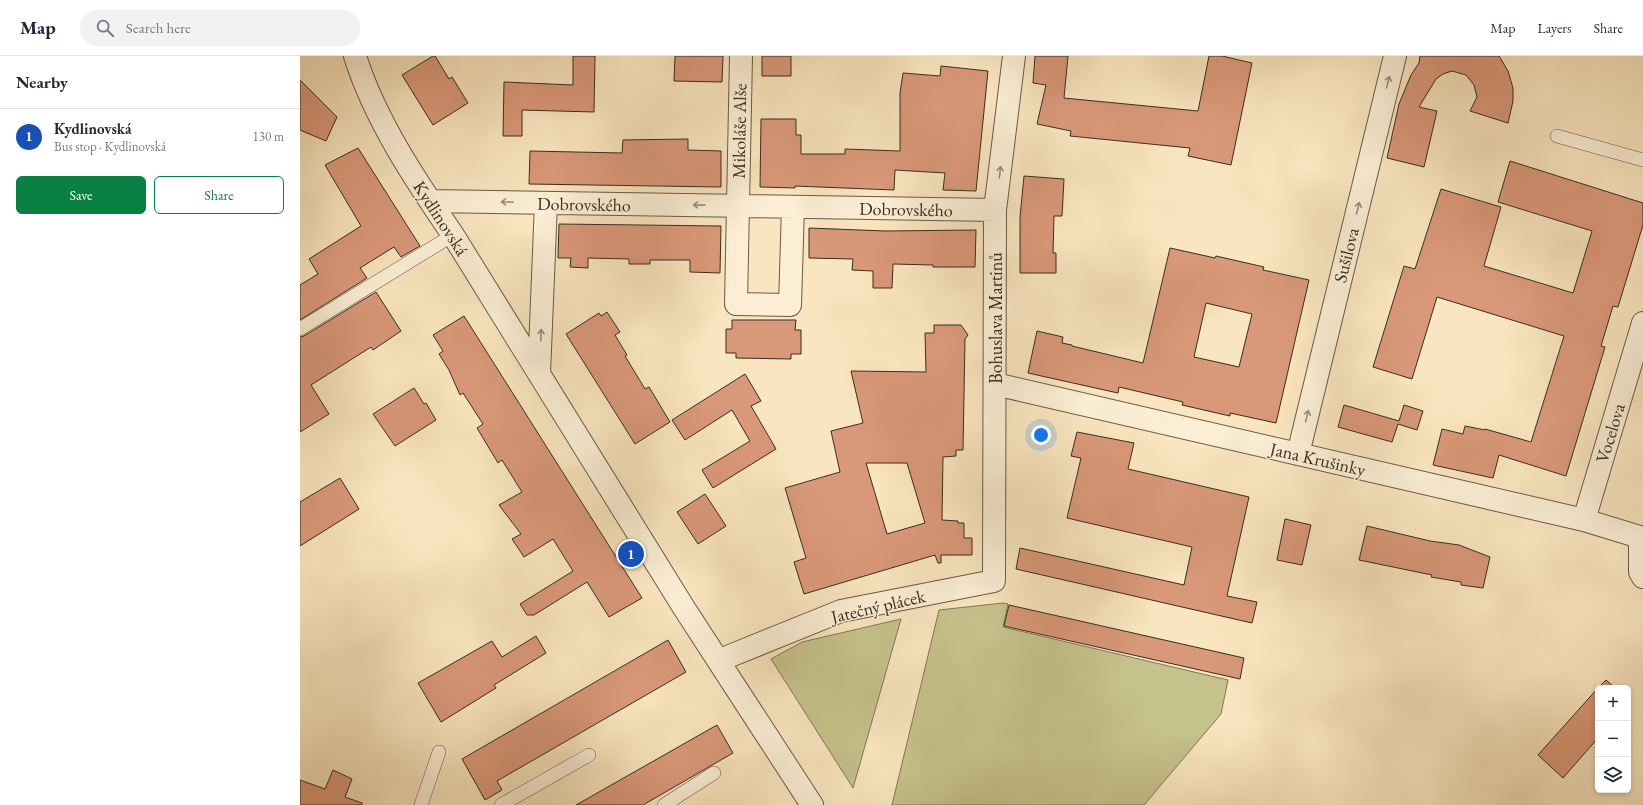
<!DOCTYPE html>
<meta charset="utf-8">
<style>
body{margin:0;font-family:"EB Garamond",serif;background:#f2f2f3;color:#1f2937}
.controls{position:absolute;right:12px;bottom:12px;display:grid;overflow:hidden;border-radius:6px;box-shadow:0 2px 6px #0003}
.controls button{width:36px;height:36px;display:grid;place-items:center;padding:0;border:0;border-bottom:1px solid #e0e1e3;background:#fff;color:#1f2937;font:20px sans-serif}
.you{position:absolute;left:741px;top:379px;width:14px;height:14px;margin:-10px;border:3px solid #fff;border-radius:50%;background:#1a73e8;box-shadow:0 0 0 6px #1a73e833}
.badge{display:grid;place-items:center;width:26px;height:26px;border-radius:50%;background:#0b8043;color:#fff;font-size:13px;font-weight:700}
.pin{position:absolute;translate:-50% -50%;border:2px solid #fff;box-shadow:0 1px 4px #0006}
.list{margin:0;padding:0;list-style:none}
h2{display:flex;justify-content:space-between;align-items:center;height:52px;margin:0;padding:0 16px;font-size:17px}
h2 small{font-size:13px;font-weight:400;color:#747a83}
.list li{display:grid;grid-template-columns:26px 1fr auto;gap:12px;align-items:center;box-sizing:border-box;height:56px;padding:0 16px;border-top:1px solid #e0e1e3}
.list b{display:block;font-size:15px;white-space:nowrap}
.list p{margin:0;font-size:13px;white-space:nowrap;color:#747a83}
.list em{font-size:13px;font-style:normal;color:#747a83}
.actions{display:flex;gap:8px;padding:12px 16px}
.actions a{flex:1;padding:9px 0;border:1px solid #0b8043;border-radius:6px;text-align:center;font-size:14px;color:#0b8043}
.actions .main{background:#0b8043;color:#fff}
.icon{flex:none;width:22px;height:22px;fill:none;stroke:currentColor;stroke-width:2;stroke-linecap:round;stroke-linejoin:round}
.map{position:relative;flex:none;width:1343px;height:749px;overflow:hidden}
header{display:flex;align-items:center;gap:24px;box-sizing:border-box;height:56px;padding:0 20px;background:#fff;border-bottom:1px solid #e0e1e3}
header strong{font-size:19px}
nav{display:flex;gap:22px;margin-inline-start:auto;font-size:14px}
.search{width:280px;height:36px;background:#f2f2f3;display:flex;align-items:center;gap:10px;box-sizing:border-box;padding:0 14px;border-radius:22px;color:#747a83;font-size:15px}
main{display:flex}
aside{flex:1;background:#fff}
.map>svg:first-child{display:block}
</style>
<header>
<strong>Map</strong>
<div class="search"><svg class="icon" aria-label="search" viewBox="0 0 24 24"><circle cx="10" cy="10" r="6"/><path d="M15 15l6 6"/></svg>Search here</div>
<nav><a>Map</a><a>Layers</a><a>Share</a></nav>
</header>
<main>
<aside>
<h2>Nearby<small></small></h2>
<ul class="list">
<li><span class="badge" style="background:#1a4fb4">1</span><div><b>Kydlinovská</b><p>Bus stop · Kydlinovská</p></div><em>130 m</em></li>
</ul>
<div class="actions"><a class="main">Save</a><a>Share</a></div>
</aside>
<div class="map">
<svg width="1343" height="749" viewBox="0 0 1343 749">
<rect width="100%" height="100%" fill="#f9e5bf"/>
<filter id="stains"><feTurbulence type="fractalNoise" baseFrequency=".005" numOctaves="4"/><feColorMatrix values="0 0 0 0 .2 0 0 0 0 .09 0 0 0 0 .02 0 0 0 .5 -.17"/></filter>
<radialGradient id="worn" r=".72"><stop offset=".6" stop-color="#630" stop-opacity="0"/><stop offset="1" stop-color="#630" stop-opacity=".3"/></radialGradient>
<path fill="#c6c28c" stroke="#807855" d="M703,547L708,548L703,571L928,624L921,658L844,749H592L639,554Z
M601,563L553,732L471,603L502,586Z"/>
<path fill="#d99879" stroke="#392d1e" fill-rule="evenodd" d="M133,0H135L149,23L152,21L168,47L133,69L102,19Z
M273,0H295L294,56L222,54V80H203L204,26L273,29Z
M375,0H423L422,26L374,25Z
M462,0H491V20H462Z
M735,0H768L764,42L898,55L909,0H922L952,7L931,109L888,100L890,92L770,80L771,75L737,68L746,29L733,27Z
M1120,0H1199L1208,15L1213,32V45L1208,67L1170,55L1177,41L1174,29L1166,19L1152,15L1143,18L1136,23L1119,51L1137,55L1124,111L1087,102L1099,48L1111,19L1119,7Z
M641,10L688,15L676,135L643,134L645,117L595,114L594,134L495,130V132L460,131L461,63H496V79H501V98H545V93L600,95V37L603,17L640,20Z
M0,24L37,61L26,85L0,74Z
M388,83V94L421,95V131L229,128L230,95L322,97L323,84Z
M58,92L120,190L101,201L94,191L60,212L67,222L0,264V229L18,218L9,203L61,170L25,109Z
M1210,105L1343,147V169L1318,251L1313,250L1301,290L1305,291L1266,420L1199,399L1193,422L1133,409L1142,373L1163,378L1165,370L1185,374V373L1231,386L1264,280L1137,241L1112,323L1073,311L1104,210L1115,213L1141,133L1201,151L1184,210L1273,237L1292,175L1198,146Z
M724,120L764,123L762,160H754L753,197H756V217H720V161Z
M259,168L421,170L420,217L390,216V204H350V208H329V203L288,202V212L270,211L271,202H258Z
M509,172L585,175L676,174L675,211H633V209L593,208L592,232H573V215L552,214L553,203L509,202Z
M870,192L915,202L916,200L964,211L963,214L1009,224L976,367L930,357V360L882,349L883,346L819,331L818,337L728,317L737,275L763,281L762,287L772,289V290L843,307ZM906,247L952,258L939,311L894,301Z
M76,236L101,275L73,294L71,291L11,329L29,358L0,376V281L4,280Z
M307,256L320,276L315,279L327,299L325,300L345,333L349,331L370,366L335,388L266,278L299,257L301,260Z
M164,260L342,542L309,561L287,526L234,559H227L220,548L273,515L253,483L224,501L212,483L221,478L199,449L222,436L202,404L198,407L177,372L183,368L163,337L160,339L149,314L139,298L143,295L133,279Z
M432,264H496L495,274H501V298H491V303L436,302V297H426V273H432Z
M634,269H661L668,279L665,283L663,394H656V400L643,401L642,464L658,465V467H664V482H672V499H641V507H638L635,499L504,538L494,506L506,502L485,432L540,416L531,375L563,367L551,315L626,316L625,277H634ZM566,407H607L625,467L587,478Z
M445,318L461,345L451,350L476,393L413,432L402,414L450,385L432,354L385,384L372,364Z
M114,332L124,348L126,347L136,364L95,390L73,358Z
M1044,349L1099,365L1104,349L1123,355L1117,374L1098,368L1092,386L1038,371Z
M777,376L834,387L828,413L949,441L927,540L957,546L952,567L716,513L720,492L884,529L892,491L767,462L781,402L771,400Z
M40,422L59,453L0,490V446Z
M405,438L426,470L398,488L377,456Z
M985,463L1011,469L1002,509L977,504Z
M1067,470L1130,485L1159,489L1190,501L1183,532L1161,529V526L1131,521L1132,519L1059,504Z
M709,549L944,602L940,623L704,570Z
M236,580L246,597L194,629L196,632L141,666L118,627L192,585L202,601Z
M368,584L386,616L197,725L202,734L185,744L162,703Z
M1306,624L1315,632H1298Z
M1298,632V682L1263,722L1238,699Z
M417,669L433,697L343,749H276Z
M33,714L52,723L45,741L62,747V749H0V724L25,733Z"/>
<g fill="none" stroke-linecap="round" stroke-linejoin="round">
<g stroke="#695b46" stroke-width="14">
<path id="service" d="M1257,80L1343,104
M0,273L153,179
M121,749L139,696
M201,749L289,699
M364,749L414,717"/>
</g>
<g stroke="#695b46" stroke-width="24">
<path id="minor" d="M55,0C75,64 116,125 153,179L384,552L512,749
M441,0L436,248L490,249L493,151
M130,145L695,154
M239,318L246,147
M695,328L1284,464L1343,482
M998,398L1095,0
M1284,464L1343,267
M1340,481V516L1343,521
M420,604L541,555L694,525L695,154L714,0"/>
</g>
<use href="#service" stroke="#fbeed5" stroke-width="13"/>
<use href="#minor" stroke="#fbeed5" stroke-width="22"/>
</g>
<defs><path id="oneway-shaft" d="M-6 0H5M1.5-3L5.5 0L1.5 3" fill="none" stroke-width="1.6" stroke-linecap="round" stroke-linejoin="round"/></defs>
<g stroke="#9a8e7a">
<use href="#oneway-shaft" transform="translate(1088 26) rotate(-76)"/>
<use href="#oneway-shaft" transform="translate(700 116) rotate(-83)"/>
<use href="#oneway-shaft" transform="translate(207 146) rotate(-179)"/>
<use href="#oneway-shaft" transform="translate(399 149) rotate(-179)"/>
<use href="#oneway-shaft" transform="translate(1058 152) rotate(-76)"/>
<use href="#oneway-shaft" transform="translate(241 279) rotate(-88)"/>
<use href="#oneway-shaft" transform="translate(1007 360) rotate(-76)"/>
</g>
<g text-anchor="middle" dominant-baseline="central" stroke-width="3" stroke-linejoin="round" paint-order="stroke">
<g font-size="18" fill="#392d1e" stroke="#fbeed5">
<text transform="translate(439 75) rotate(-89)">Mikoláše Alše</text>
<text transform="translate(284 148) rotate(1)">Dobrovského</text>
<text transform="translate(606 153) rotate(1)">Dobrovského</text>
<text transform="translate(141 162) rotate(57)">Kydlinovská</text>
<text transform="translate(1046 199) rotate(-76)">Sušilova</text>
<text transform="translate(695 262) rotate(-90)">Bohuslava Martinů</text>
<text transform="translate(1310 377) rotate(-73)">Vocelova</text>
<text transform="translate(1018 403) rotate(13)">Jana Krušinky</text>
<text transform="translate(578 550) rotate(-13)">Jatečný plácek</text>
</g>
</g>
<rect width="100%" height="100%" filter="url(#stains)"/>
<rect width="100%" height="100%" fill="url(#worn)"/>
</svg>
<div class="controls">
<button>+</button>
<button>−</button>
<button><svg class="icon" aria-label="layers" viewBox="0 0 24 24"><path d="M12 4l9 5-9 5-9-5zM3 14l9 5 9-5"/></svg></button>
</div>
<div class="you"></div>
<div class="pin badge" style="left:331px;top:498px;background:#1a4fb4">1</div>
</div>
</main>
